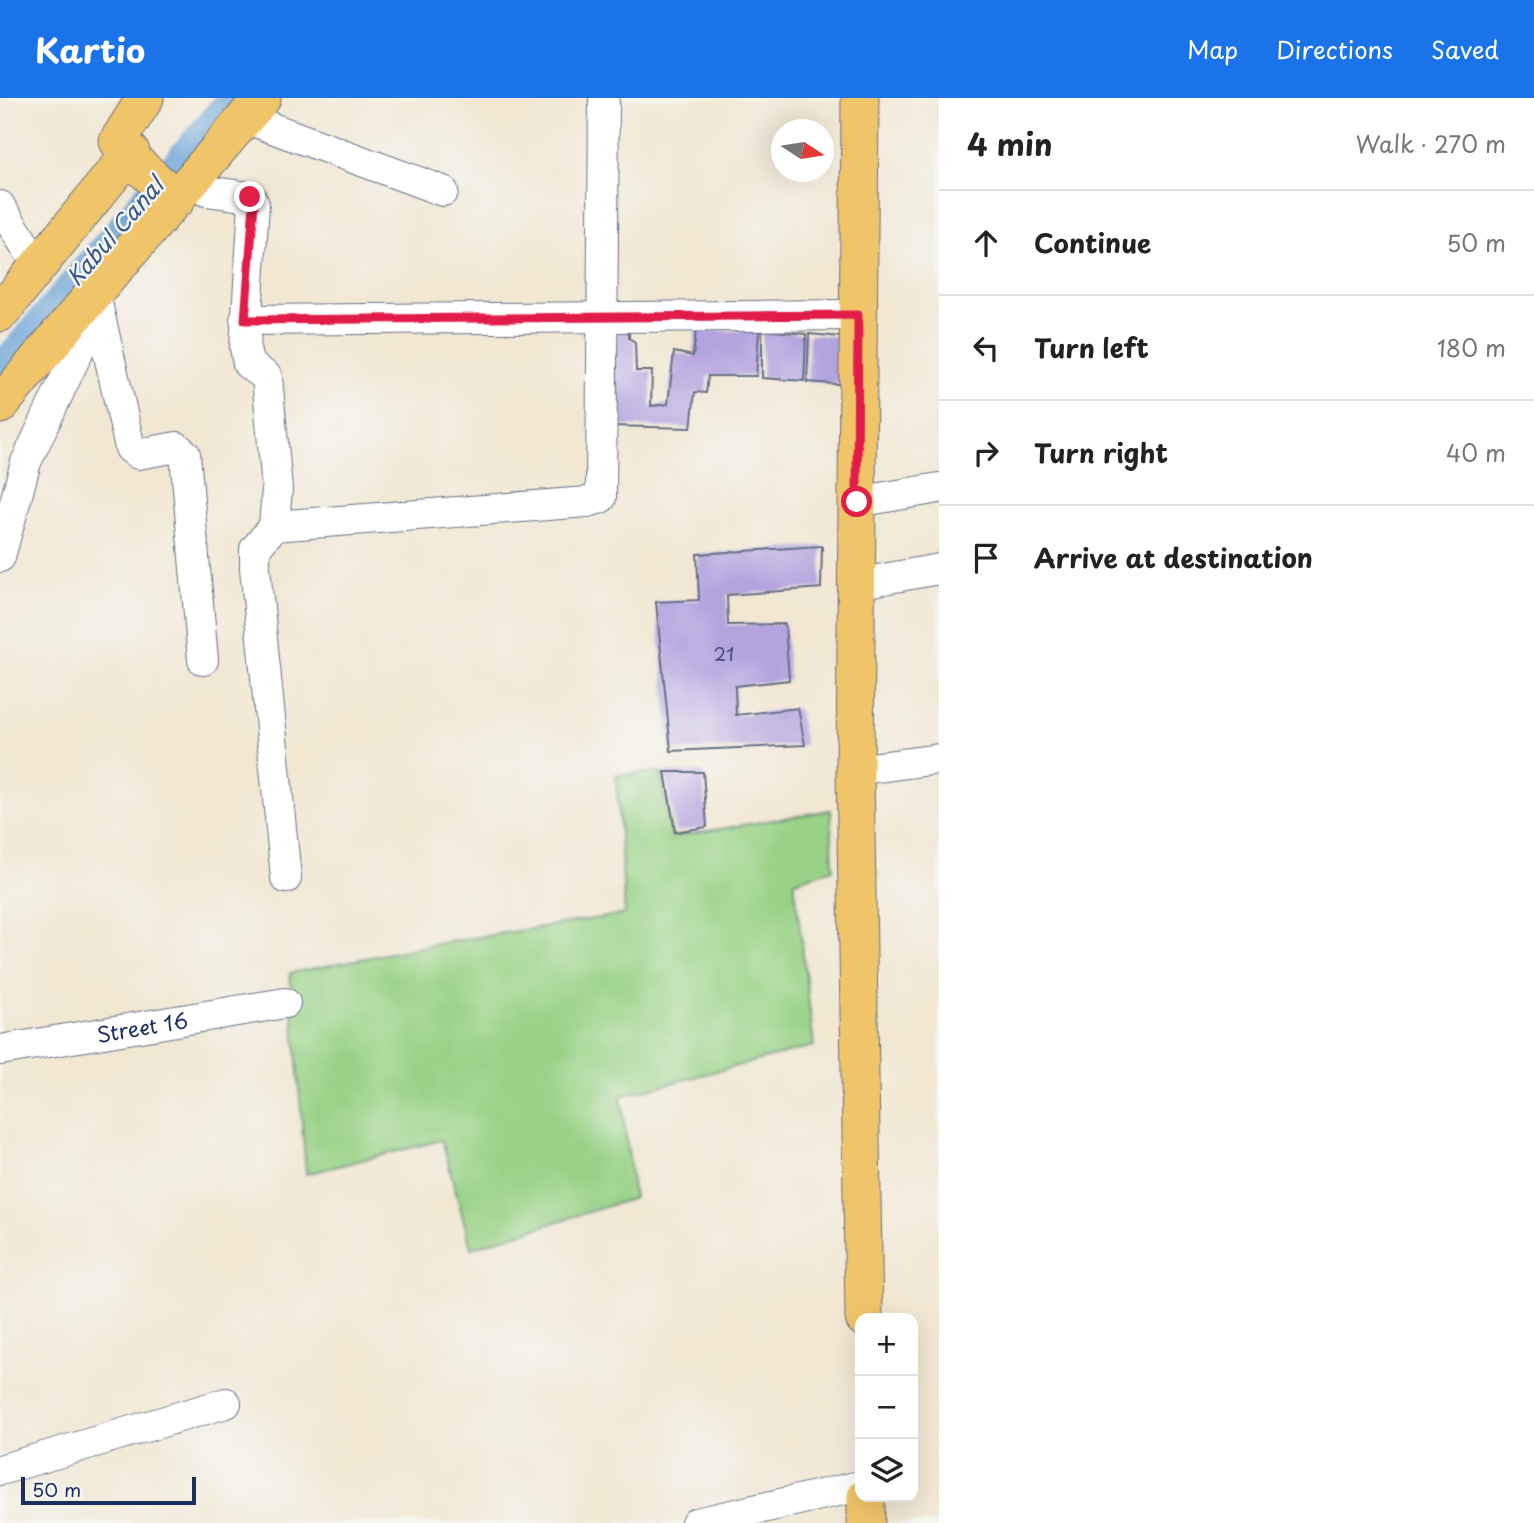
<!DOCTYPE html>
<meta charset="utf-8">
<style>
body{margin:0;font-family:"Playpen Sans",sans-serif;background:#f2f2f2;color:#222}
.controls{position:absolute;right:21px;bottom:21px;display:grid;overflow:hidden;border-radius:14px;box-shadow:0 7px 28px #0002}
.controls button{width:63px;height:63px;display:grid;place-items:center;padding:0;border:0;border-bottom:2px solid #e0e0e0;background:#fff;color:#222;font:35px sans-serif}
.compass{position:absolute;left:771px;top:21px;width:63px;height:63px;border-radius:50%;background:#fff;box-shadow:0 7px 28px #0002;rotate:102deg}
.scale{position:absolute;left:21px;bottom:18px;width:175px;box-sizing:border-box;padding-left:7px;border:4px solid #1b2f5e;border-top:0;font-size:19px;line-height:24px;white-space:nowrap;color:#1b2f5e;-webkit-text-stroke:5px #f6f6f2;paint-order:stroke}
.stop{position:absolute;width:21px;height:21px;margin:-16px;border:5px solid #e11d48;border-radius:50%;background:#fff}
.stop.end{background:#e11d48;border-color:#fff;box-shadow:0 2px 7px #0008}
.list{margin:0;padding:0;list-style:none}
h2{display:flex;justify-content:space-between;align-items:center;height:91px;margin:0;padding:0 28px;font-size:30px}
h2 small{font-size:23px;font-weight:400;color:#767676}
.list li{display:grid;grid-template-columns:46px 1fr auto;gap:21px;align-items:center;box-sizing:border-box;height:105px;padding:0 28px;border-top:2px solid #e0e0e0}
.list b{display:block;font-size:26px;white-space:nowrap}
.list em{font-size:23px;font-style:normal;color:#767676}
.icon{flex:none;width:38px;height:38px;fill:none;stroke:currentColor;stroke-width:2;stroke-linecap:round;stroke-linejoin:round}
.map{position:relative;flex:none;width:939px;height:1425px;overflow:hidden}
header{display:flex;align-items:center;gap:42px;box-sizing:border-box;height:98px;padding:0 35px;background:#1a73e8;color:#fff}
header strong{font-size:33px}
nav{display:flex;gap:38px;margin-inline-start:auto;font-size:24px}
main{display:flex}
aside{flex:1;background:#fff}
.map>svg:first-child{display:block}
</style>
<header>
<strong>Kartio</strong>
<nav><a>Map</a><a>Directions</a><a>Saved</a></nav>
</header>
<main>
<div class="map">
<svg width="939" height="1425" viewBox="0 0 939 1425">
<rect width="100%" height="100%" fill="#f6f6f2"/>
<filter id="ink" filterUnits="userSpaceOnUse"><feTurbulence type="fractalNoise" baseFrequency=".0143" numOctaves="2"/><feDisplacementMap in="SourceGraphic" scale="14" xChannelSelector="R" yChannelSelector="G"/><feConvolveMatrix kernelMatrix="1 2 1 2 8 2 1 2 1" color-interpolation-filters="sRGB"/></filter>
<filter id="wash" filterUnits="userSpaceOnUse"><feTurbulence type="fractalNoise" baseFrequency=".00686" numOctaves="4" result="noise"/><feDisplacementMap in="SourceGraphic" scale="28" xChannelSelector="R" yChannelSelector="G"/><feGaussianBlur stdDeviation="1.57" result="paint"/><feColorMatrix in="noise" values="0 0 0 0 0 0 0 0 0 0 0 0 0 0 0 0 0 1.4 0 .05"/><feComposite in="paint" operator="in"/></filter>
<g filter="url(#wash)">
<rect width="100%" height="100%" fill="#f1e7d2"/>
<path fill="#99d286" stroke="#5a8072" stroke-width="2" d="M661,674L672,739L831,712L833,771L794,783L814,948L621,998L634,1100L471,1150L442,1042L306,1076L290,875L436,846L625,816L616,677Z"/>
<g fill="none" stroke-linecap="round" stroke-linejoin="round">
<path stroke="#67a0d6" stroke-width="24" d="M0,267L229,0"/>
</g>
<g id="blocks">
<path fill="#b3a3df" d="M629,222V240L635,244L636,273H652L651,308L668,306L674,254L693,258L696,232L759,233L756,278H708L706,295L695,294L691,330L610,328L605,223Z
M762,232L806,236L804,283L762,280Z
M809,236L841,239L851,287L807,284Z
M822,448L821,490L727,497L728,527L785,526L789,582L735,588L736,617L798,610L805,647L671,653L656,504L699,502L697,456Z
M665,674H703L707,729L675,734Z"/>
</g>
</g>
<g filter="url(#ink)">
<use href="#blocks" fill-opacity="0" stroke="#666f87" stroke-width="2"/>
<g fill="none" stroke-linecap="round" stroke-linejoin="round">
<g stroke="#666f87" stroke-width="32">
<g id="minor">
<path d="M245,20L443,93"/>
<path d="M206,93L250,99L254,106L245,249L248,266L267,279L277,391L274,428L255,451V470L286,780"/>
<path d="M0,108L39,169"/>
<path d="M95,196L130,350L138,356L177,349L185,356L203,562"/>
<path d="M245,222L858,217"/>
<path d="M857,404L939,390"/>
<path d="M274,428L587,404L601,400L604,0"/>
<path d="M0,459L26,364L82,245L65,228"/>
<path d="M856,486L939,471"/>
<path d="M855,672L939,661"/>
<path id="s1" d="M0,952L285,905"/>
<path d="M0,1372L226,1305"/>
<path d="M696,1425L860,1388"/>
</g>
</g>
<g stroke="#666f87" stroke-width="39">
<path id="major" d="M860,0L855,672L864,1220
M128,58L177,101
M0,215L131,54L118,43L145,0
M0,307C85,203 175,103 262,0
M866,1425V1399"/>
</g>
<use href="#minor" stroke="#fff" stroke-width="30"/>
<use href="#major" stroke="#f0c469" stroke-width="37"/>
</g>
</g>
<g fill="none" stroke-linecap="round" stroke-linejoin="round" filter="url(#ink)">
<path stroke="#e11d48" stroke-width="9" d="M250,99L254,106L245,222L858,217L857,404"/>
</g>
<g text-anchor="middle" dominant-baseline="central" stroke-width="5" stroke-linejoin="round" paint-order="stroke">
<g font-size="18" fill="#414c7e">
<text x="724" y="555">21</text>
</g>
<g font-size="21" fill="#1b2f5e" stroke="#f6f6f2">
<text stroke="none"><textPath href="#s1" startOffset="144">Street 16</textPath></text>
</g>
<g font-size="23" font-style="italic" fill="#365788" stroke="#f6f6f2">
<text transform="translate(114 133) rotate(-49)">Kabul Canal</text>
</g>
</g>
</svg>
<div class="controls">
<button>+</button>
<button>−</button>
<button><svg class="icon" aria-label="layers" viewBox="0 0 24 24"><path d="M12 4l9 5-9 5-9-5zM3 14l9 5 9-5"/></svg></button>
</div>
<svg class="compass" viewBox="-18 -18 36 36"><path d="M0-13l5 13h-10z" fill="#e53935"/><path d="M0 13l5-13h-10z" fill="#767676"/></svg>
<div class="scale">50 m</div>
<div class="stop" style="left:857px;top:404px"></div>
<div class="stop end" style="left:250px;top:99px"></div>
</div>
<aside>
<h2>4 min<small>Walk · 270 m</small></h2>
<ul class="list">
<li><svg class="icon" aria-label="ahead" viewBox="0 0 24 24"><path d="M12 20V5M6 11l6-6 6 6"/></svg><div><b>Continue</b></div><em>50 m</em></li>
<li><svg class="icon" aria-label="left" viewBox="0 0 24 24"><path d="M17 20v-9H6M10 6l-5 5 5 5"/></svg><div><b>Turn left</b></div><em>180 m</em></li>
<li><svg class="icon" aria-label="right" viewBox="0 0 24 24"><path d="M7 20v-9h11M14 6l5 5-5 5"/></svg><div><b>Turn right</b></div><em>40 m</em></li>
<li><svg class="icon" aria-label="arrive" viewBox="0 0 24 24"><path d="M6 21V4h12l-3 4 3 4H6"/></svg><div><b>Arrive at destination</b></div></li>
</ul>
</aside>
</main>
